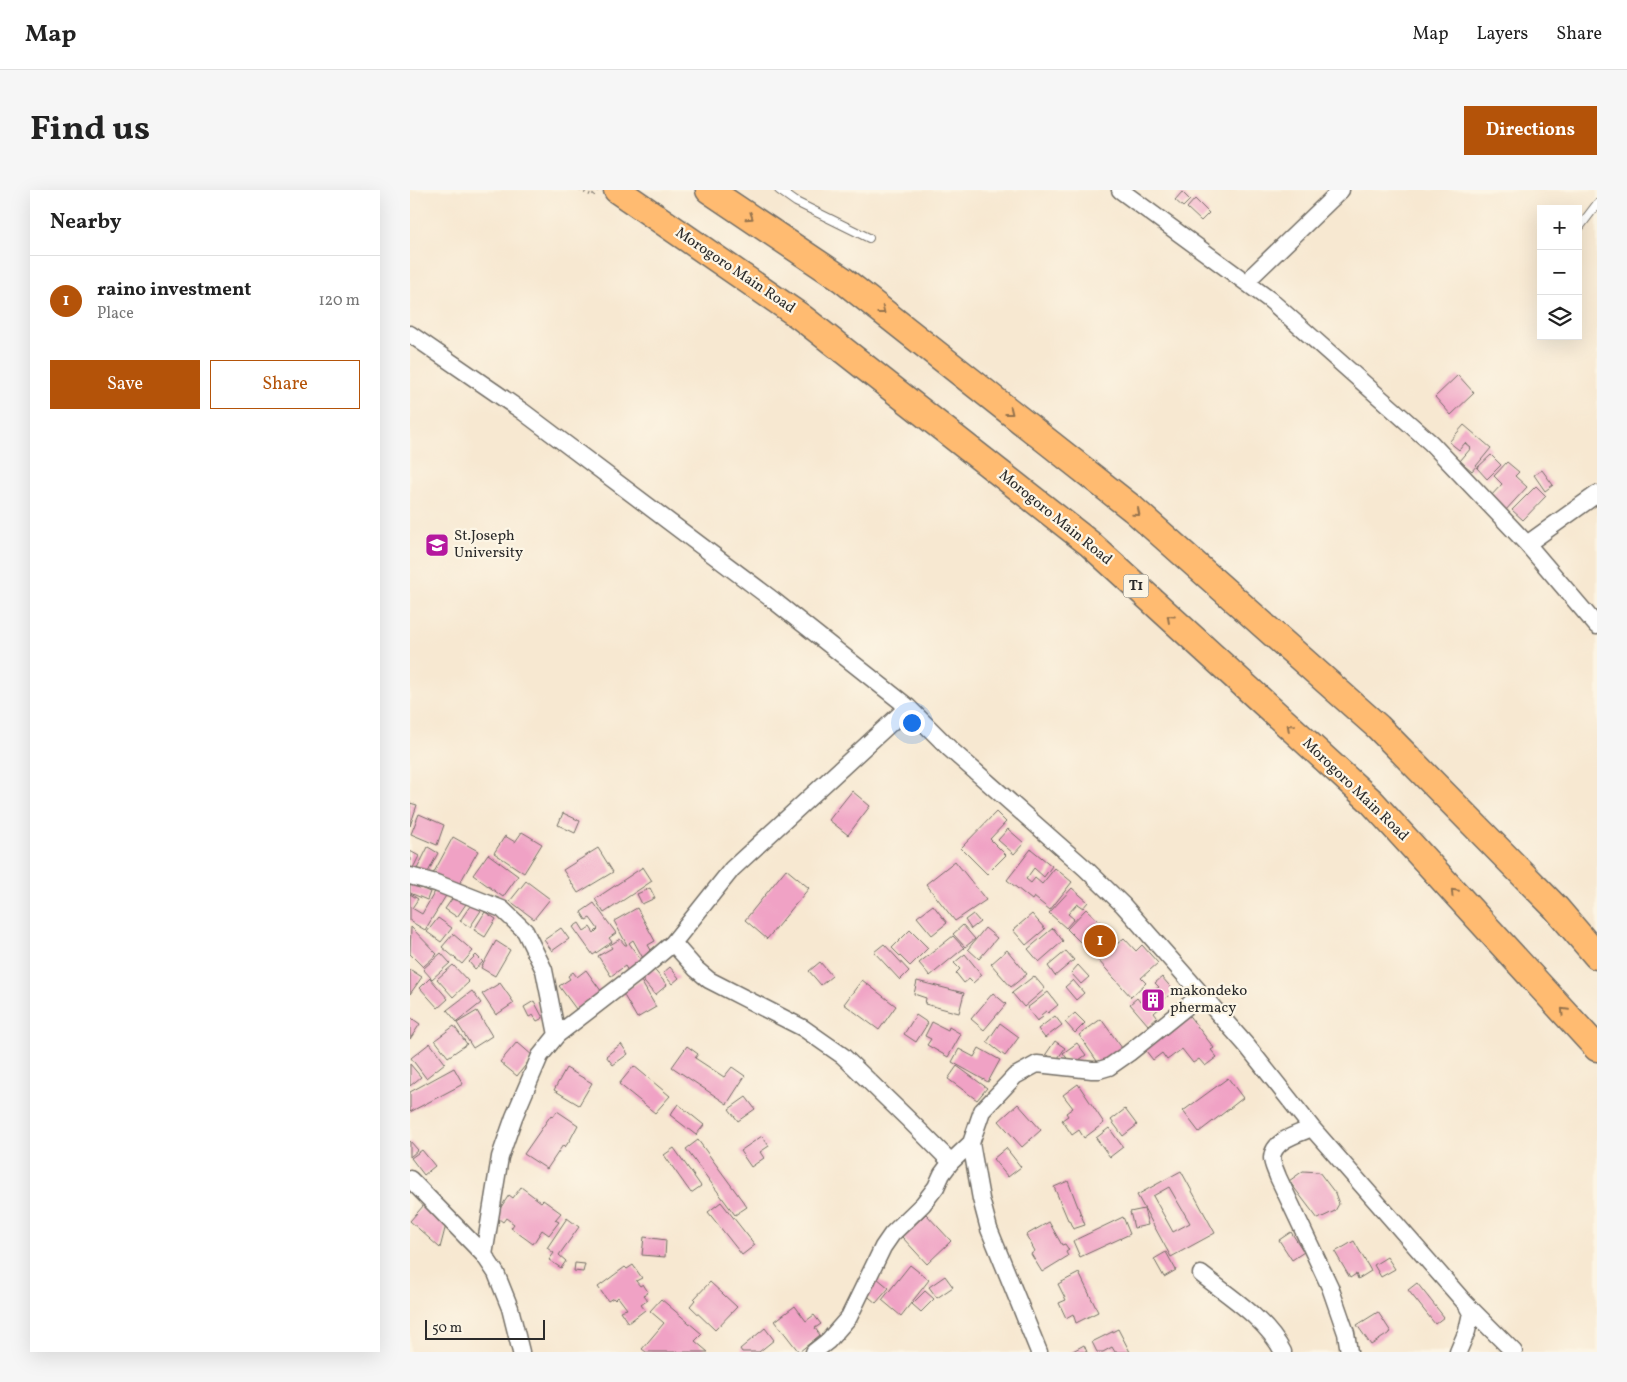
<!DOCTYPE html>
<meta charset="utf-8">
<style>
body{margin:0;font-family:Vollkorn,serif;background:#f6f6f6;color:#222}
.controls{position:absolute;right:15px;top:15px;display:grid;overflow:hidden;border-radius:0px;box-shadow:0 5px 20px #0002}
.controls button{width:45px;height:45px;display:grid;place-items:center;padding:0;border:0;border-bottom:1px solid #e0e0e0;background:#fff;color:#222;font:25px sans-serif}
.scale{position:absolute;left:15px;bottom:12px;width:120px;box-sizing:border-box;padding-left:5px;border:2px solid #2b2b2b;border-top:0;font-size:14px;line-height:18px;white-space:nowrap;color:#2b2b2b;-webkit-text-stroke:4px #fcf5e5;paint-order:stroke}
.you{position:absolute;left:501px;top:532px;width:18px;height:18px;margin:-12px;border:4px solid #fff;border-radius:50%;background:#1a73e8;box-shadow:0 0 0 8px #1a73e833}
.badge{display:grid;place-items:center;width:32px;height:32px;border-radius:50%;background:#b45309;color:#fff;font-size:16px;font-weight:700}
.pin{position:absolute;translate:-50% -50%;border:2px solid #fff;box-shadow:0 1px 5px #0006}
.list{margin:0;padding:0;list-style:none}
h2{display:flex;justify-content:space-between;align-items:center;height:65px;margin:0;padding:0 20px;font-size:21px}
h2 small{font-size:16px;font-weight:400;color:#767676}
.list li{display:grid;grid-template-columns:32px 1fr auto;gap:15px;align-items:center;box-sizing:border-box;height:90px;padding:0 20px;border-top:1px solid #e0e0e0}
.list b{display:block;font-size:19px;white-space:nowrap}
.list p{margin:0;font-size:16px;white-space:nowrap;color:#767676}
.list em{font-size:16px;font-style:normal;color:#767676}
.actions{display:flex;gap:10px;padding:15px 20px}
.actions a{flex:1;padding:11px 0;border:1px solid #b45309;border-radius:0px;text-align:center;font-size:18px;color:#b45309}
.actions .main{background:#b45309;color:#fff}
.icon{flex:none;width:28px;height:28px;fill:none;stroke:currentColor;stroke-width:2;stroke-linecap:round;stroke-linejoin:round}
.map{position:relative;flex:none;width:1187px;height:1162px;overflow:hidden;border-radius:0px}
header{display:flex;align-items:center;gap:30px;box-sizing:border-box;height:70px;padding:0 25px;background:#fff;border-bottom:1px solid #e0e0e0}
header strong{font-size:24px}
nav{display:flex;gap:28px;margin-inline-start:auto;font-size:18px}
.intro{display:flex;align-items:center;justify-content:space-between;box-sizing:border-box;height:120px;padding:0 30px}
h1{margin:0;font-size:35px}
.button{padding:12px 22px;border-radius:0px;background:#b45309;color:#fff;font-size:18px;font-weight:700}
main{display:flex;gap:30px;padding:0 30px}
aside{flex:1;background:#fff;border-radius:0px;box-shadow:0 5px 20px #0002}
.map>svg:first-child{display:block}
</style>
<header>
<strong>Map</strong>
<nav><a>Map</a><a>Layers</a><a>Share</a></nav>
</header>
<div class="intro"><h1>Find us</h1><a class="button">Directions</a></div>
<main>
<aside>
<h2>Nearby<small></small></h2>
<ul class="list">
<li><span class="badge">1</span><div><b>raino investment</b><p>Place</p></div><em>120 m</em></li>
</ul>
<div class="actions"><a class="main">Save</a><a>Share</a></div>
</aside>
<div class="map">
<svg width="1187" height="1162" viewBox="0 0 1187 1162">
<rect width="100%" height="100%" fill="#fcf5e5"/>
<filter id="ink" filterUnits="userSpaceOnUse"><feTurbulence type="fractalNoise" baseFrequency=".02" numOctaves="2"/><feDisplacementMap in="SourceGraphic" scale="10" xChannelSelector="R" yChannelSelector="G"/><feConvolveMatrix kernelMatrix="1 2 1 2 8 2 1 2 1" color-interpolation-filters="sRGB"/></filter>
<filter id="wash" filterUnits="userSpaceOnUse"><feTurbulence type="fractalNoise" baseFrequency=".0096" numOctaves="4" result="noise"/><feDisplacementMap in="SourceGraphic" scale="20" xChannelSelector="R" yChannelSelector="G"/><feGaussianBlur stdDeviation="1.12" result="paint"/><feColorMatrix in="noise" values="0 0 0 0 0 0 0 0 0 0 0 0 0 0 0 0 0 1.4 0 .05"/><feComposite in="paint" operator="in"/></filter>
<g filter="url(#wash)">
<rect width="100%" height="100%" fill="#f7e8d1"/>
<g id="blocks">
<path fill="#f0a2c5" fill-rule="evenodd" d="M772,2L780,10L773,17L765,10Z
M785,9L799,23L791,31L777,18Z
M1048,185L1064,203L1041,225L1025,207Z
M1054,235L1081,258L1062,281L1050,271L1061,258L1055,253L1049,260L1039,252Z
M1081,265L1091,275L1077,289L1067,278Z
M1097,272L1109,282L1105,286L1117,297L1094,322L1079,308L1092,294L1084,286Z
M1132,280L1143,295L1135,301L1124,285Z
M1126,296L1136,306L1113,330L1102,320Z
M442,601L460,616L438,645L419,630Z
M0,613L7,615L0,636Z
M586,622L596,632L580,649L596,665L577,684L551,658Z
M153,623L170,631L165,643L148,635Z
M9,624L34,635L27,655L1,644Z
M598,639L614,653L604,664L588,650Z
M112,642L132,654L114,683L84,663L95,646L105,652Z
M43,647L68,661L47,698L23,684Z
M18,657L28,663L16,686L6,681Z
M188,658L203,682L168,703L153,680Z
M621,659L642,676L634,687L624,678L616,689L621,693L625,688L632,694L645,678L662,692L640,720L624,707L622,710L597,690Z
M0,661L9,666L0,684Z
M78,664L108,686L93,707L63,685Z
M545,671L576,710L545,731L516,694Z
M233,677L242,691L194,723L185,709Z
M376,679L399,698L357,749L335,730Z
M0,688L10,691L8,697L20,702L17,710L0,703Z
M116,691L140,709L124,729L100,711Z
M27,698L37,704L15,740L0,731V704L8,709L2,718L12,724Z
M240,698L245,708L232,714L227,704Z
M662,698L678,712L673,718L667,714L658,724L664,729L656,738L639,723Z
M44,706L56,714L47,727L35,719Z
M62,713L72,719L60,737L50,731Z
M184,713L206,743L199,748L202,752L183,765L163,737L169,733L174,741L180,737L184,743L188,739L180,728L176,730L171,722Z
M523,715L537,733L522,745L507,727Z
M227,718L245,751L238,755L241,760L237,763L239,767L234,770L223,750L219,753L232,772L218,781L215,776L201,786L188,766L202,758L200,755L210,749L215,755H217L204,731Z
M676,719L690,732L670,752L657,739Z
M75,722L86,729L75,747L64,740Z
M563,724L570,732L561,739L555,730Z
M622,724L635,739L616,755L603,740Z
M28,728L42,738L31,752L17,742Z
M692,734L707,748L688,767L673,753Z
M553,735L565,749L555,757L543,744Z
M1,737L27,764L13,777L0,764Z
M151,738L159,749L142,761L134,750Z
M575,738L587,748L569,769L558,759Z
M643,738L653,751L629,772L618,759Z
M500,740L518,758L500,776L482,758Z
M43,744L63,761L52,774L32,757Z
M543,746L554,758L520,786L509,773Z
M714,748L726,761L732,755L748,773L731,788L736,793L721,807L688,770Z
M86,751L100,760L85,786L71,778Z
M474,754L499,781L490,790L464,762Z
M597,760L617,784L601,797L581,774Z
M656,761L664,770L645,786L638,776Z
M31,763L40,773L22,789L13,779Z
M555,764L572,785L563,793L559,789L554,793L546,783L550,779L544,773Z
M66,765L73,772L65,779L59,772Z
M410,772L422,786L411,795L399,781Z
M43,775L59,792L43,807L27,789Z
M668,775L679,787L671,794L661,783Z
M242,777L257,795L245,805L230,787Z
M260,777L269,788L262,794L253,783Z
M1,780L12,787L0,804V781Z
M176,780L194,805L180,815L177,811L166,819L149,796L160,789L158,786L163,782L167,787Z
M624,786L635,799L614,817L602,803Z
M752,787L764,801L750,813L752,816L744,823L747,827L738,835L720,814L727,808L730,812L749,797L745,793Z
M20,788L38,809L28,818L10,798Z
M452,790L486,816L469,840L434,814Z
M663,790L674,803L666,810L655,797Z
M231,791L246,817L227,828L212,802Z
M507,791L554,803L549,823L515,814L516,808L504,804Z
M90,793L104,813L86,825L72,804Z
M62,801L71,813L47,832L37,820Z
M638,802L648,815L638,823L636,821L631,825L633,827L627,831L617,818Z
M583,803L596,814L574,840L561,829Z
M124,811L133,828L127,831L123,825L119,827L114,817Z
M67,821L82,846L63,858L47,833Z
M665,823L675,833L665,843L655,832Z
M777,823L804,858L801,860L807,867L795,876L789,869L783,873L772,859L757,870L752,863L743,870L733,857Z
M506,825L518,833L506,852L494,844Z
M645,826L652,835L635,848L628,839Z
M0,827L10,834L0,849Z
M691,829L712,858L689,874L669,845Z
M522,832L538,840L539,837L551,844L538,867L517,855L521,849L515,846Z
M590,833L609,847L595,866L577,852Z
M44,836L57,854L38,867L25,850Z
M645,851L655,858L646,871L636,864Z
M107,852L123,866L107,886L90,872Z
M20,853L35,873L16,888L1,868Z
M667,853L676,865L662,875L653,863Z
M211,854L218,864L203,875L196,866Z
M277,856L288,864L285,868L314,887L322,877L335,886L317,914L262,877Z
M569,858L590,870L578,892L542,872L549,859L564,867Z
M0,874L11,887L0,896Z
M224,876L260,906L245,923L209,894Z
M547,876L577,898L567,910L538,889Z
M44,878L53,894L0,922V902Z
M156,878L182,893L169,915L144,900Z
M818,888L833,908L789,942L773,921Z
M668,894L694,933L674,948L669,940L662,945L652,930L658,926L656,923L663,918L653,905Z
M336,907L345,919L328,931L319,919Z
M268,914L294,935L286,945L260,925Z
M608,914L631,940L612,957L589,931Z
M715,919L727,935L713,946L701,930Z
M147,921L168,935L160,950L155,957L153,955L137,979L114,964L141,925L143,927Z
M699,938L713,957L700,967L686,948Z
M352,946L359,956L350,962L354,968L341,977L330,961Z
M288,950L337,1017L325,1025L276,959Z
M0,951L8,960L0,967Z
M264,958L291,996L281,1003L254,965Z
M596,958L611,977L598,987L583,969Z
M12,960L25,976L14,985L1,968Z
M771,981L805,1043L761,1067L727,1005ZM759,997L780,1033L763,1042L743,1006Z
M893,981L909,982L925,1003L929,1014L925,1021L908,1029L879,991Z
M658,991L675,1035L663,1039L659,1030H658L644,997Z
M111,997L131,1012L133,1010L151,1023L145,1030L149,1032L139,1045L132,1040L123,1054L101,1038L104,1034L96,1028L93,1032L85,1026L99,1005L103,1008Z
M311,1012L345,1055L332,1065L298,1022Z
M14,1015L36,1035L30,1058L0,1031Z
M734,1019L738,1035L724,1038L720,1022Z
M516,1024L541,1051L517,1074L492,1047Z
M713,1027L720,1044L670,1067L663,1051Z
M157,1028L169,1037L149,1065L156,1071L151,1078L139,1070L144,1063L137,1058Z
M639,1032L652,1055L655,1054L659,1060L656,1062L658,1066L632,1082L621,1064L625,1061L616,1045Z
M881,1042L894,1062L882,1070L869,1050Z
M234,1047L256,1050L255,1067L232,1065Z
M944,1051L961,1081L948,1089L946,1084L940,1088L925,1062Z
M756,1062L766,1080L754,1087L744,1069Z
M977,1067L985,1079L971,1087L964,1075Z
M165,1073L175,1074L173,1082L164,1081Z
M223,1075L232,1088L226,1091L230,1096L233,1094L238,1102L234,1105L238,1110L231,1115L235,1120L218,1133L210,1121L217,1119L208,1107L205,1110L203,1108L198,1111L188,1097L215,1077L217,1079Z
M500,1075L519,1090L491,1126L472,1110Z
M669,1083L688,1122L666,1133L663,1124L656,1128L649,1113L656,1110L648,1094Z
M535,1086L543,1097L527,1108L519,1097Z
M467,1088L479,1098L466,1113L454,1103Z
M300,1092L327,1117L305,1140L280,1116L285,1110L284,1109Z
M1007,1093L1034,1127L1025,1134L998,1100Z
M515,1101L524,1109L511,1122L502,1114Z
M251,1109L292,1144L285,1151L298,1162H236L232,1159L254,1133L240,1121Z
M385,1116L396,1131L404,1125L411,1134L405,1138L410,1145L389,1162L365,1131Z
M968,1122L981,1142L961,1155L947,1135Z
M355,1138L364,1150L349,1162H332L330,1159Z
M708,1139L720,1162H705L702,1157L693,1162H687L682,1152Z
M674,1155L677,1162H661Z"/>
</g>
</g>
<g filter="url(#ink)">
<use href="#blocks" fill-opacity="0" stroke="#726d65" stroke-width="1"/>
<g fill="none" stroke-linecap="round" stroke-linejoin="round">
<g stroke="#726d65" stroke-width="10">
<path id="service" d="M369,0L386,12L459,48
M1168,39L1187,14"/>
</g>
<g stroke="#726d65" stroke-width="19">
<path id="minor" d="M710,0L860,110L1021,253L1117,354L1187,436
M844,84L931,0
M0,144L112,221L363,410L498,517L540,559L676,679L713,715L837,856L902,938L1056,1114L1104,1162
M1117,354L1187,304
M0,686L26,693L92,719L115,741L134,780L147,845L130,866L104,927L90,967L74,1065
M263,753L286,779L299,790L393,838L433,866L498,929L541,972
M147,845L230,781L263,753L322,679L498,517
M902,938C888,944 863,950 862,968C862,974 866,981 868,987L920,1097L936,1143L939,1162
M561,953L571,1009L579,1039L629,1162
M0,989L74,1065L86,1083L100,1118L111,1162
M791,1084C820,1107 856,1129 873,1162
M404,1162L418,1151L439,1127L473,1057L482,1044L513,1014L526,997L532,984L541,972L561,953L572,921L605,886L627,874L682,880H689L699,877L719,863L791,805
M1048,1162L1057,1141L1061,1123L1056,1114"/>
</g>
<g stroke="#726d65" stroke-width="29">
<path id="trunk" d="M207,0L391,127L679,353L962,612L1187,858
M299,0L433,90L723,319L968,537L1146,718L1187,766"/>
</g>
<path stroke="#726d65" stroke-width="3" stroke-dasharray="1 4" stroke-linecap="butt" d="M170,0L183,6L187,0"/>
<use href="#service" stroke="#fff" stroke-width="8"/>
<use href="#minor" stroke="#fff" stroke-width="16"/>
<use href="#trunk" stroke="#ffbb71" stroke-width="26"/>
</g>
<defs><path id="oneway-chevron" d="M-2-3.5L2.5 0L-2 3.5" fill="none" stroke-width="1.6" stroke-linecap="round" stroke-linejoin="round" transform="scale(1.25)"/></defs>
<g stroke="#95734e">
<use href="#oneway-chevron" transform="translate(340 27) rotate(34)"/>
<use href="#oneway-chevron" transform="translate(472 121) rotate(38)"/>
<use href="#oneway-chevron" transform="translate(600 222) rotate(38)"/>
<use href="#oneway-chevron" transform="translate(727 323) rotate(41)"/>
<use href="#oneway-chevron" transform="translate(760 428) rotate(-138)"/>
<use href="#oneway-chevron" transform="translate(880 537) rotate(-138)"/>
<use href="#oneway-chevron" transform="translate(1044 702) rotate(-133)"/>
<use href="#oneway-chevron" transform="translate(1154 821) rotate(-133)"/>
</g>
</g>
<defs>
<g id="university-square" transform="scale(1.25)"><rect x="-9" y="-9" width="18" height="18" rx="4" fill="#b5179e" stroke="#fcf5e5"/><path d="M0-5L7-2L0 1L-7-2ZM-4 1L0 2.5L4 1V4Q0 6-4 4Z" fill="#fff"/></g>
<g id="building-square" transform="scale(1.25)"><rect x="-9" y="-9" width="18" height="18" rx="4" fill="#b5179e" stroke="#fcf5e5"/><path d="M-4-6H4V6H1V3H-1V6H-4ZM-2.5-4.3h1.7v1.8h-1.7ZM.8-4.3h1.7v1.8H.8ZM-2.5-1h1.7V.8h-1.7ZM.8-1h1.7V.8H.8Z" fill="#fff"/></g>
</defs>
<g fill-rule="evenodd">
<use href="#university-square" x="27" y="355"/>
<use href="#building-square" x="743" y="810"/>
</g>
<g text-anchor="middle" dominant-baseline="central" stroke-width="4.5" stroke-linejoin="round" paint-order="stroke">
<rect fill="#fcf5e5" stroke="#6a6863" stroke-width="1" x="713.5" y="384.5" width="25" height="23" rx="4"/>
<g font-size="14" font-weight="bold" fill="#2b2b2b">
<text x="726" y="396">T1</text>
</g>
<g font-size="15" fill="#2b2b2b" stroke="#fcf5e5">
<text transform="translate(325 81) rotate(34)">Morogoro Main Road</text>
<text transform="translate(645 328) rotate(39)">Morogoro Main Road</text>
<text transform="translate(945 600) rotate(44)">Morogoro Main Road</text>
</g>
<g font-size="15" fill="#2b2b2b" stroke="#fcf5e5" text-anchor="start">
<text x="44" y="346">St.Joseph<tspan x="44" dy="17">University</tspan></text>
<text x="760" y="801">makondeko<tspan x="760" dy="17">phermacy</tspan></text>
</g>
</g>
</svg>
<div class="controls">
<button>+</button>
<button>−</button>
<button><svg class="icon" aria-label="layers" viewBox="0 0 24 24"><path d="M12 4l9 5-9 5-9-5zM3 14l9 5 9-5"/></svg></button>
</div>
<div class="scale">50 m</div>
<div class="you"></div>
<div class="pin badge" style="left:690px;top:751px">1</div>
</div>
</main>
